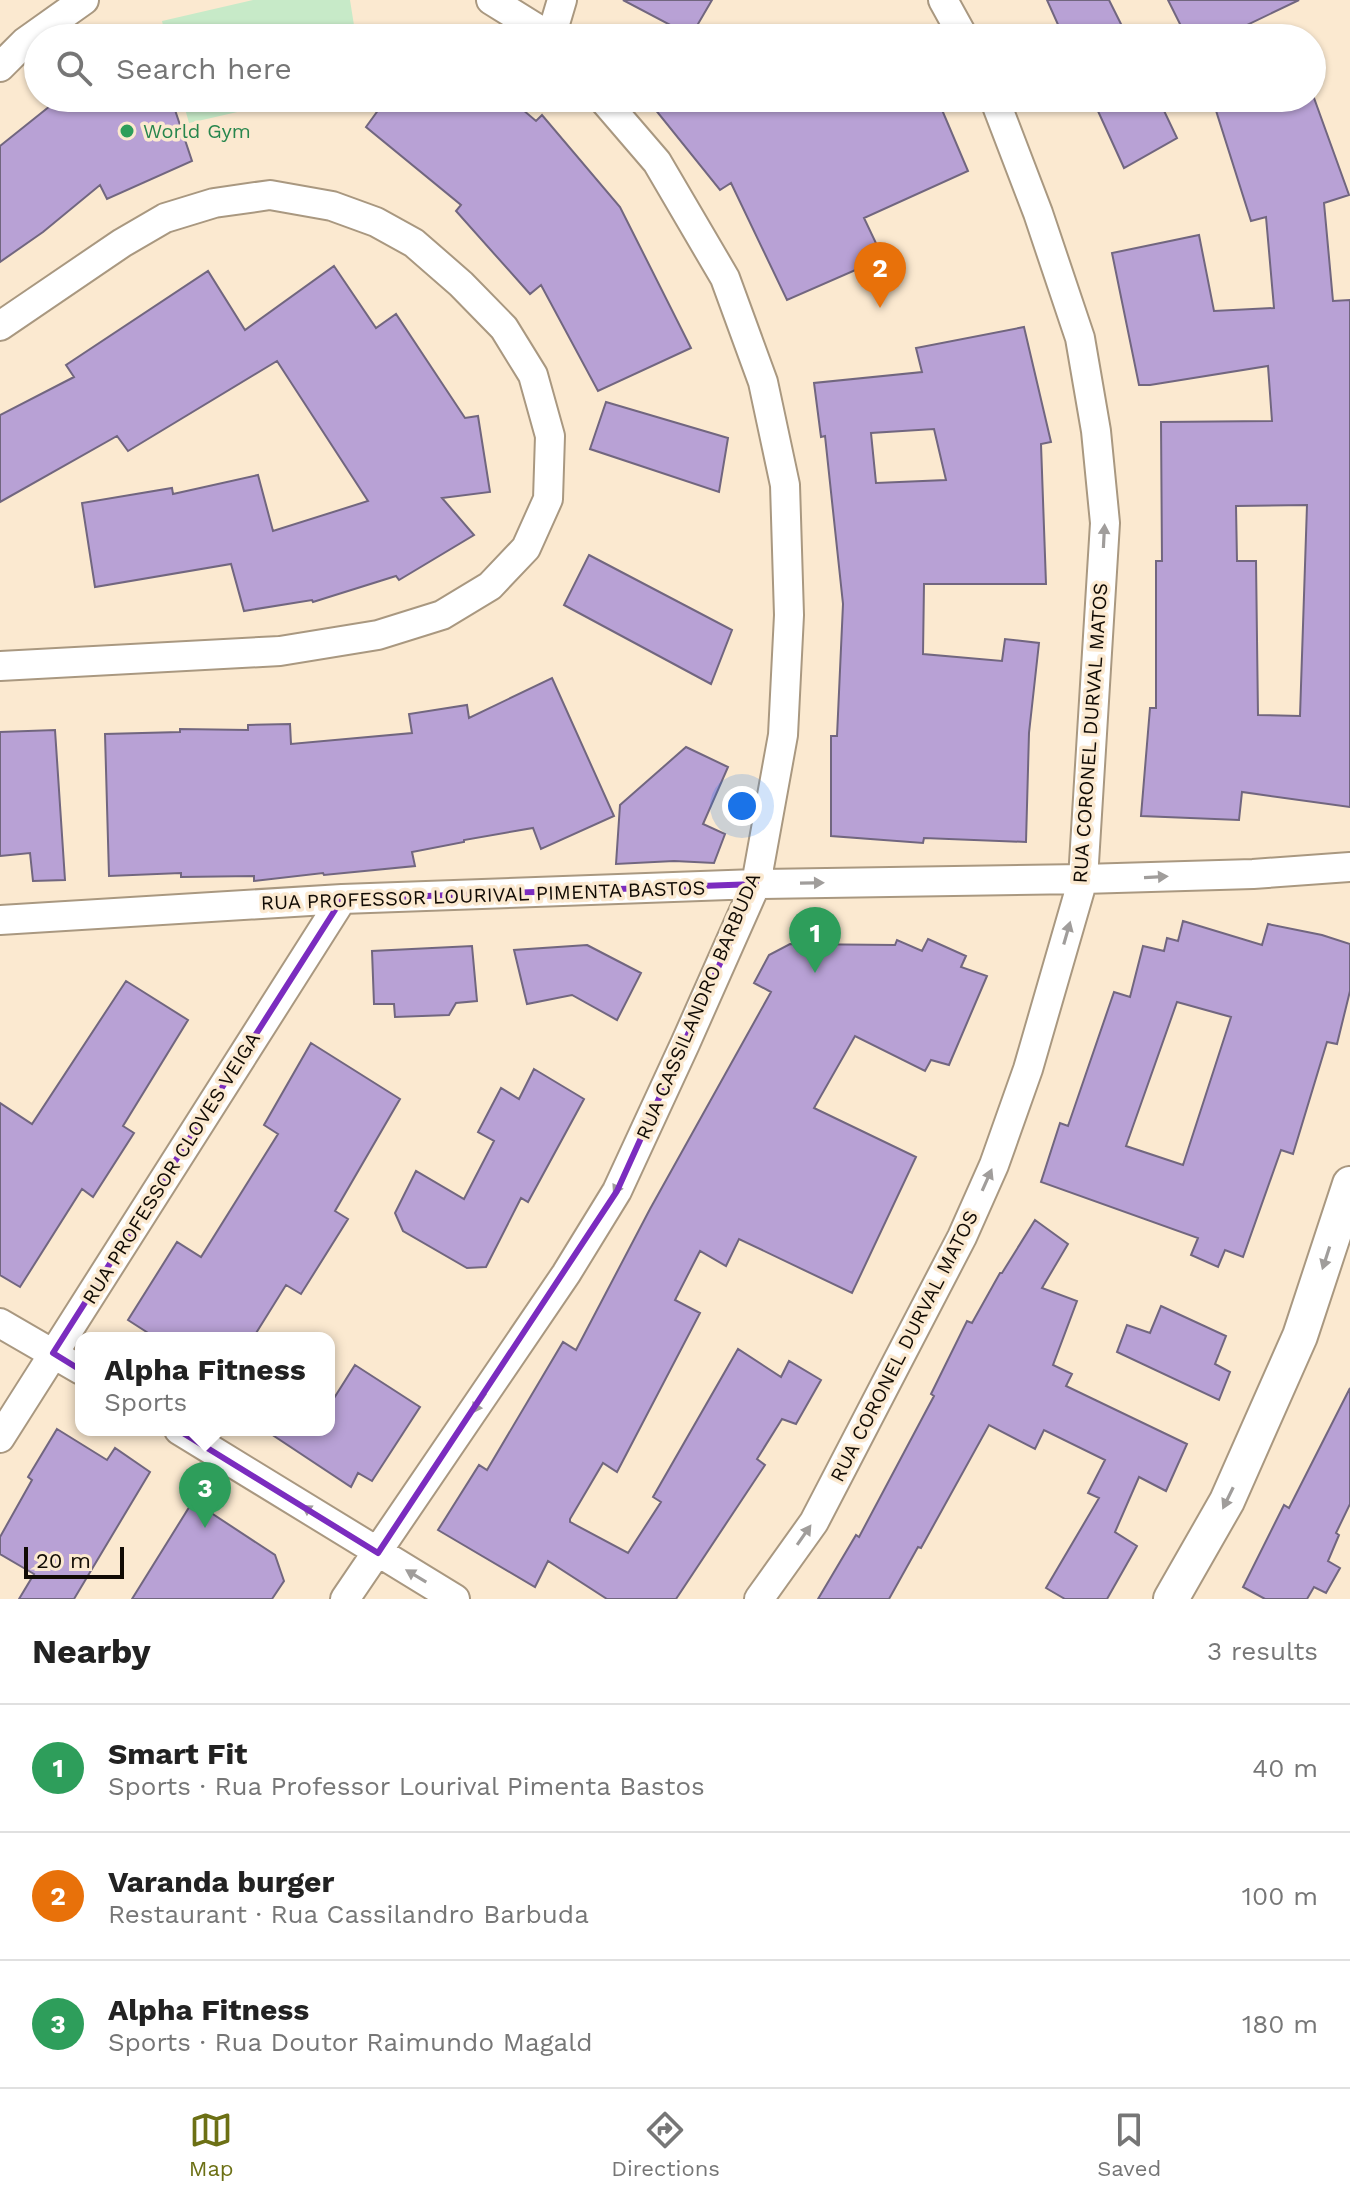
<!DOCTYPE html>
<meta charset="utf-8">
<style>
body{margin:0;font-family:"Work Sans",sans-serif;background:#f6f6f6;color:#222}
.scale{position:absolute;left:24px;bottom:20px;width:100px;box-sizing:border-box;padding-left:8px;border:4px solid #110b04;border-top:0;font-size:22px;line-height:28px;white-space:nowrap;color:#110b04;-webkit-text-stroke:6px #fbe9d0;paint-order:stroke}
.you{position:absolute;left:742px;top:806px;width:28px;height:28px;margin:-20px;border:6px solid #fff;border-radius:50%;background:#1a73e8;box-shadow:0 0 0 12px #1a73e833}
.badge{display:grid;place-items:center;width:52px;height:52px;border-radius:50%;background:#6c7015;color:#fff;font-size:26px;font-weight:700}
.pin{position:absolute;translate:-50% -66px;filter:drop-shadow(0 2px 4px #0008)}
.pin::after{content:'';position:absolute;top:42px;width:28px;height:24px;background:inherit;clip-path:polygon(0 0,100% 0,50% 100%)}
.popup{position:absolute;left:75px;top:1332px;width:260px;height:104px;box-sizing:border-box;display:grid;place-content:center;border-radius:16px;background:#fff;filter:drop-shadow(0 2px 6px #0005);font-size:26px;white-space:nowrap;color:#767676}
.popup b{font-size:30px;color:#222}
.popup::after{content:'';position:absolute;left:50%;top:100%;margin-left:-16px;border:16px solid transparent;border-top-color:#fff}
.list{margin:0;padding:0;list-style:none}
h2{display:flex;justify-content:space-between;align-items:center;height:104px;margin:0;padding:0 32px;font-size:34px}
h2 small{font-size:26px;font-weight:400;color:#767676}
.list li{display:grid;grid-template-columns:52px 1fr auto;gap:24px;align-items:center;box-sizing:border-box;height:128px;padding:0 32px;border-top:2px solid #e0e0e0}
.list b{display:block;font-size:30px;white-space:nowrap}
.list p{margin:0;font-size:26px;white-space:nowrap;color:#767676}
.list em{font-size:26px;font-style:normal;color:#767676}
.icon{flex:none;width:44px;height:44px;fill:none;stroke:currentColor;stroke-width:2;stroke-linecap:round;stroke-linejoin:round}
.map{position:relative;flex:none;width:1350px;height:1599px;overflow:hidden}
.search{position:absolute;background:#fff;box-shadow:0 2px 6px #0004;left:24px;right:24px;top:24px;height:88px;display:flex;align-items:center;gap:20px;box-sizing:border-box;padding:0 28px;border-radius:44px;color:#767676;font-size:30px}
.sheet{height:488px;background:#fff}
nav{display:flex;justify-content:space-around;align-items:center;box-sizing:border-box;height:112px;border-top:2px solid #e0e0e0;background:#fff;font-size:22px;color:#767676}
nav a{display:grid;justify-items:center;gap:4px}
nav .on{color:#6c7015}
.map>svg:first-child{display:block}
</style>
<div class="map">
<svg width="1350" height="1599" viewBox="0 0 1350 1599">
<rect width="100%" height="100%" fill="#fbe9d0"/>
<path fill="#c7eac8" d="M253,0H350L356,38H166L162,21Z
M182,98H298L189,123Z"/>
<path fill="#b8a1d5" stroke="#71667f" stroke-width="2" fill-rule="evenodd" d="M623,0H712L691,36Z
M1047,0H1109L1128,38H1064Z
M1168,0H1299L1220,38H1187Z
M60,98H171L192,161L107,199L100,185L43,232L0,262V146Z
M387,98H509L536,121L542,115L620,207L691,348L598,391L541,285L530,294L456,211L461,205L366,127Z
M646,98H937L968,171L864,218L883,258L787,300L731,183L720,190Z
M1092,98H1158L1177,138L1124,168Z
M1212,98H1314L1349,195L1324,203L1333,301L1350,300V807L1242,792L1239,820L1141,816L1150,708H1156V561H1162L1161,422L1272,421L1268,366L1150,385H1139L1112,253L1199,235L1214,311L1274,308L1266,217L1251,221ZM1307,505L1300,716L1258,715L1256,561H1237L1236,506Z
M334,266L376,328L396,314L465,418L478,416L490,492L442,498L474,535L399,580L396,576L313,602L312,600L244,611L231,564L95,587L82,503L172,488L173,494L258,475L273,531L368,501L277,361L128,451L117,436L0,502V415L74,377L66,365L208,271L245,330Z
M1024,327L1051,442L1041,444L1046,584H924L923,654L1002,661L1005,639L1039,643L1029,733L1026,842L924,838L923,843L831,836V736H837L843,604L825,436L821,437L814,383L922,372L916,348ZM934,429L946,480L876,483L871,433Z
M606,402L728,438L719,492L590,449Z
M589,555L732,630L711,684L564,605Z
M552,678L614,816L541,849L533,828L464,840V842L412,852L415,866L324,875L323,873L254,881V876L181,877V873L109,876L105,734L180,732V729L248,730V725L290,724L291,744L412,733L409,714L467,705L469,718Z
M55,730L65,880L33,881L30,853L0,856V732Z
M686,747L728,767L703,824L725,834L714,863L674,861L616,864L620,805Z
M1183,921L1262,945L1268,924L1322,935L1350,944V991L1337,1044L1327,1042L1293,1154L1281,1150L1243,1257L1225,1250L1218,1267L1191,1255L1198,1238L1041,1182L1060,1123L1068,1126L1114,992L1130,997L1143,946L1164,951L1167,938L1178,941ZM1177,1002L1231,1017L1183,1165L1126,1146Z
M928,939L966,956L961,967L987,976L949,1065L931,1060L925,1071L855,1036L814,1108L916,1157L852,1293L739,1239L726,1266L700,1251L675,1300L700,1313L617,1472L603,1463L570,1519V1522L628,1553L661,1502L653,1497L738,1349L781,1377L789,1361L821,1380L796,1424L782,1419L757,1459L765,1465L676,1599H607L548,1561L535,1587L438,1530L479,1465L487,1470L563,1342L576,1350L650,1209L771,992L754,983L769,955L790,944L895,945L897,940L922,951Z
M587,945L641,973L617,1020L572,995L527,1004L514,950Z
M472,946L477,1001L456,1003L449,1015L395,1017L394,1004H374L372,951Z
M126,981L188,1020L123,1126L134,1133L93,1197L82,1189L20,1287L0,1275V1103L32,1124Z
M311,1043L400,1099L335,1211L348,1219L301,1294L286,1285L253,1338H156L128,1320L177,1242L201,1257L278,1134L264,1125Z
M534,1069L584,1099L528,1202L521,1198L486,1267L467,1268L403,1231L395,1213L416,1171L464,1199L494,1141L478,1132L501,1088L519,1099Z
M1035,1220L1068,1244L1042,1288L1077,1301L1053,1365L1072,1374L1066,1386L1187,1444L1166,1491L1139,1477L1115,1532L1137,1546L1107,1599H1065L1046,1588L1099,1498L1088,1493L1105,1460L1044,1430L1035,1449L989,1425L921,1548L918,1547L889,1599H818L856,1535L859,1537L934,1396L931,1394L967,1321L972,1323L1000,1273H1002Z
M1161,1306L1226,1336L1215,1364L1230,1372L1219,1400L1117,1352L1127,1325L1150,1333Z
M355,1365L420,1407L372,1481L358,1473L351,1487L265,1430H329V1406Z
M1350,1388V1504L1336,1533L1339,1535L1328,1561L1340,1568L1326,1593L1314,1587L1307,1599H1265L1243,1587L1284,1505L1289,1508Z
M57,1429L107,1460L115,1448L150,1472L74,1599H19L34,1574L0,1554V1537L32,1480L28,1477Z
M193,1501L275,1555L284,1581L272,1599H132Z"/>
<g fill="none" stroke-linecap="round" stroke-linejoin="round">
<g stroke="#a99880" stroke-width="32">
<path id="minor" d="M491,0L552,38
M943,0L964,38
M551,37L562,0
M0,67L25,42L84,0
M0,326L122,243L165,218L214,203L270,195L332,206L376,222L414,243L461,284L504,328L533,375L550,436L548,499L526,548L490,586L442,615L378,635L280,651L0,666
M0,920L342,899L756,884L1083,879L1253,874L1350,867
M0,1323L81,1370
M179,1430L455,1599
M0,1438L342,899
M345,1599L566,1274L617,1191L685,1044L756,884L783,735L789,615L785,485L763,382L725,278L657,162L602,98
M759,1599L814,1522L962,1237L994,1165L1028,1069L1083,879L1105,523L1096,431L1080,338L1038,213L994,98"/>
</g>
<g stroke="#a99880" stroke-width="38">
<path id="tertiary" d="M1171,1599L1227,1501L1300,1336L1350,1184"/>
</g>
<use href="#minor" stroke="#fff" stroke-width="28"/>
<use href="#tertiary" stroke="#fff" stroke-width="34"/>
</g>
<defs><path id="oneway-solid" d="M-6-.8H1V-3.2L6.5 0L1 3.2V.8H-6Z" transform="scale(2)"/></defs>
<g fill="#a09d9b">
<use href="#oneway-solid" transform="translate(1104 536) rotate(-87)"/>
<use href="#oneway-solid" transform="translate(1156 877) rotate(-3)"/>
<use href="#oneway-solid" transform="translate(812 883) rotate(-1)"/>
<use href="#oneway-solid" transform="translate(1067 933) rotate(-74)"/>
<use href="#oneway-solid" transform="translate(987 1180) rotate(-66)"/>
<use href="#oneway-solid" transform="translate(619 1184) rotate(117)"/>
<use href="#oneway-solid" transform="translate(1326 1258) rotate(108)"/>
<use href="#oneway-solid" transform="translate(479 1403) rotate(124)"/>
<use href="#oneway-solid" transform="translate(1228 1498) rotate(116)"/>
<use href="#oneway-solid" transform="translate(312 1512) rotate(-148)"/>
<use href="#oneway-solid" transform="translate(804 1535) rotate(-55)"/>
<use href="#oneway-solid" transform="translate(416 1576) rotate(-149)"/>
</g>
<path fill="none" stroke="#7b2cbf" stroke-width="6" stroke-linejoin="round" d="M756,884L617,1191L378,1553L53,1353L342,899Z"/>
<circle fill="#2e9e5b" stroke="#fbe9d0" stroke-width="3" cx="127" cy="131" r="8"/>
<g text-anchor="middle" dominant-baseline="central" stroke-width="7" stroke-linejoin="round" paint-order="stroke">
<g font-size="20" fill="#27864d" stroke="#fbe9d0" text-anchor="start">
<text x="143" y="131">World Gym</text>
</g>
<g font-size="20" fill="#110b04" stroke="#fbe9d0">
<text transform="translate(1090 733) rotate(-86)">RUA CORONEL DURVAL MATOS</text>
<text transform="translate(483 895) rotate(-2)">RUA PROFESSOR LOURIVAL PIMENTA BASTOS</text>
<text transform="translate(698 1006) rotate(-67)">RUA CASSILANDRO BARBUDA</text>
<text transform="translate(171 1168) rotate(-58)">RUA PROFESSOR CLOVES VEIGA</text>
<text transform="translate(904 1346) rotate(-63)">RUA CORONEL DURVAL MATOS</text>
</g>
</g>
</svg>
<div class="scale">20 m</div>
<div class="you"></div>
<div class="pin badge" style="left:815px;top:973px;background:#2e9e5b">1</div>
<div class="pin badge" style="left:880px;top:308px;background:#e8710a">2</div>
<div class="pin badge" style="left:205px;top:1528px;background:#2e9e5b">3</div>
<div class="popup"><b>Alpha Fitness</b>Sports</div>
<div class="search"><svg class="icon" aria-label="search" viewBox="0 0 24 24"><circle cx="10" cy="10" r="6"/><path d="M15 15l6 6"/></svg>Search here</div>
</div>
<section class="sheet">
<h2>Nearby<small>3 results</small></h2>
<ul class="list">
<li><span class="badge" style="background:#2e9e5b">1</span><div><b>Smart Fit</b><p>Sports · Rua Professor Lourival Pimenta Bastos</p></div><em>40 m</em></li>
<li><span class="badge" style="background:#e8710a">2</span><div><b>Varanda burger</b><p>Restaurant · Rua Cassilandro Barbuda</p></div><em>100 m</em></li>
<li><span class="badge" style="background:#2e9e5b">3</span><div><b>Alpha Fitness</b><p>Sports · Rua Doutor Raimundo Magald</p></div><em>180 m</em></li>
</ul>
</section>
<nav>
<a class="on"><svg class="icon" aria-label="map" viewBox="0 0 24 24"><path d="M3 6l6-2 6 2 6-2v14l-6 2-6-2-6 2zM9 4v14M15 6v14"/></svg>Map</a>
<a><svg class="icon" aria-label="directions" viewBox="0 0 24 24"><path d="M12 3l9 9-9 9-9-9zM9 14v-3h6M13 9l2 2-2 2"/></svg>Directions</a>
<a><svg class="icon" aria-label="saved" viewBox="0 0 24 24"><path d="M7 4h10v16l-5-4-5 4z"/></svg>Saved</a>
</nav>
